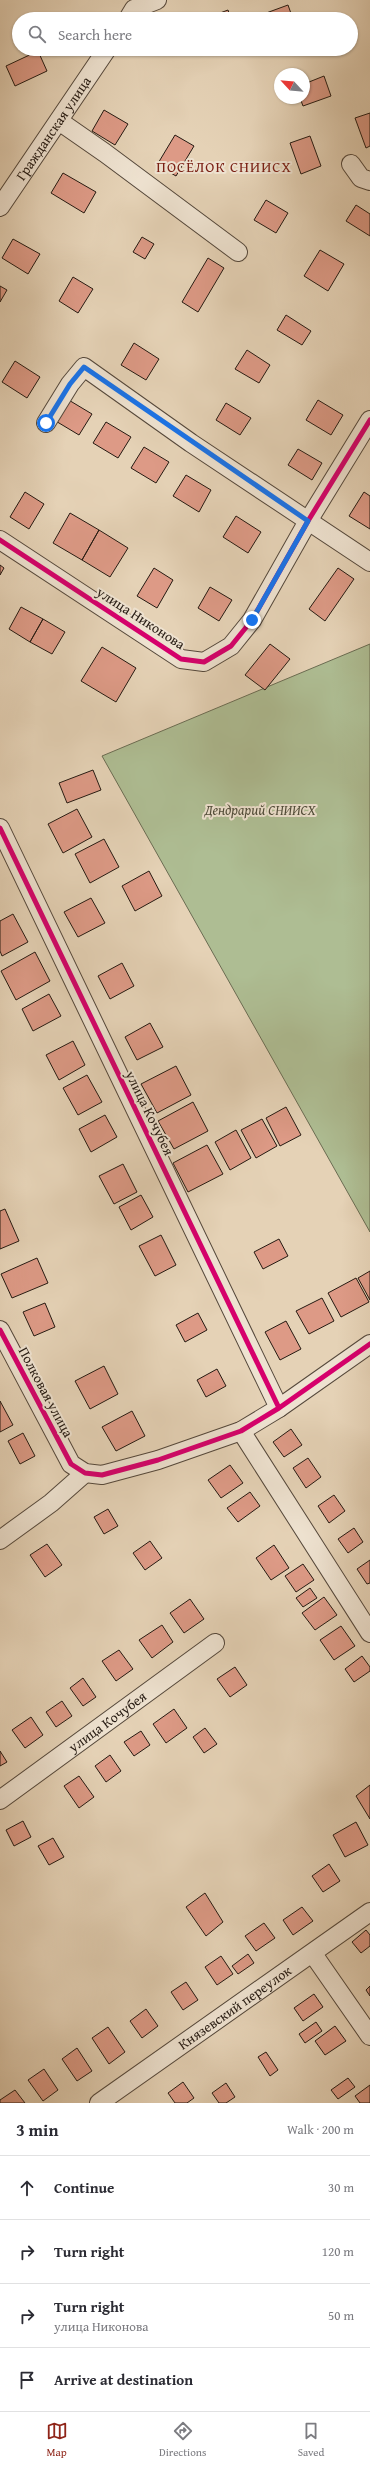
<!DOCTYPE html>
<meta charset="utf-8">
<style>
body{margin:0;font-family:"Gentium Book Plus",serif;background:#f7f7f7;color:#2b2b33}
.compass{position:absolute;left:274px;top:68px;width:36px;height:36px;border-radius:50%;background:#fff;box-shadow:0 1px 3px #0004;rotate:296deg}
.stop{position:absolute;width:12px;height:12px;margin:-9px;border:3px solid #1a73e8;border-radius:50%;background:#fff}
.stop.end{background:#1a73e8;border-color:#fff;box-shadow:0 1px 4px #0008}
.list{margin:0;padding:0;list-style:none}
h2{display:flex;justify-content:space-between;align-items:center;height:52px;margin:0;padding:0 16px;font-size:17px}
h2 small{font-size:13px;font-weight:400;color:#7c7c81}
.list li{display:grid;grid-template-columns:26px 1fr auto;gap:12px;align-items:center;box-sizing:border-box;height:64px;padding:0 16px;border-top:1px solid #e1e1e2}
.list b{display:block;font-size:15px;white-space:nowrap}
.list p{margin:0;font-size:13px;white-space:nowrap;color:#7c7c81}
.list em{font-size:13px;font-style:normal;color:#7c7c81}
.icon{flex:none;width:22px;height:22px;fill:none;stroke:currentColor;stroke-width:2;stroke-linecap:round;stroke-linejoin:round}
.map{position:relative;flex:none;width:370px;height:2103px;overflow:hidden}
.search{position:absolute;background:#fff;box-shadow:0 1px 3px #0004;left:12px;right:12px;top:12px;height:44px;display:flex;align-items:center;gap:10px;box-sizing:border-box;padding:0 14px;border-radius:22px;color:#7c7c81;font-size:15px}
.sheet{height:308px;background:#fff}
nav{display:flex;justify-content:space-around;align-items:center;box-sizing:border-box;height:56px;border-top:1px solid #e1e1e2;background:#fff;font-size:11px;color:#7c7c81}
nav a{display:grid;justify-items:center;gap:2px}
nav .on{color:#8f2418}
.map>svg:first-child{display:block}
</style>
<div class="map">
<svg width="370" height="2103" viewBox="0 0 370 2103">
<rect width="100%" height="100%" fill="#e5d2b6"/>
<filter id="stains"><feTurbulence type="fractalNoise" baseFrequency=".005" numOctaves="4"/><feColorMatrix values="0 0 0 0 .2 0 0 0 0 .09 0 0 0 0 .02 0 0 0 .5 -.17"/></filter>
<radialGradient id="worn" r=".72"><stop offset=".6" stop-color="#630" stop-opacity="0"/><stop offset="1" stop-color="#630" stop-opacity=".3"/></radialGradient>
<path fill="#aebd93" stroke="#6a6c52" d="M370,644V1232L102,756Z"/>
<path fill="#dd9a86" stroke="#251a12" d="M288,5L293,19H259L258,16Z
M228,10L231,19H204Z
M38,51L47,71L15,86L6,66Z
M324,76L331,96L303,106L300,98H304V84Z
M104,110L128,124L115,145L92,131Z
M370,113V146L366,148L355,118Z
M175,135L194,146L176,176L157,165Z
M310,136L321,166L301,174L290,143Z
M63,173L96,192L84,213L51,193Z
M266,200L288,213L276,233L254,220Z
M356,205L370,214V236L346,221Z
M142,237L154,244L145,259L133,252Z
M13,239L40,254L28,274L2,258Z
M320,250L344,264L328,291L304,276Z
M208,258L224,268L198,312L182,302Z
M73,277L93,289L78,313L59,301Z
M0,286L7,290L0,302Z
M286,315L311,331L302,345L277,330Z
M134,343L159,359L146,380L121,365Z
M247,350L270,365L259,383L235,369Z
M15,361L40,377L27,398L2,382Z
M67,399L92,414L79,435L54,420Z
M318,400L343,415L331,435L306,420Z
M226,403L251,418L240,435L216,420Z
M106,422L131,437L118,458L93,443Z
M144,447L169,462L156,483L131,468Z
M298,449L322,463L312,480L288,465Z
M186,475L211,490L199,512L173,496Z
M25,492L44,504L29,529L10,517Z
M364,492L370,496V529L349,516Z
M70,513L99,530L82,560L53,543Z
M236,516L261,532L248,553L223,537Z
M99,530L128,548L110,577L82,560Z
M0,565L4,568L0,575Z
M154,568L173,580L157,608L137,596Z
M338,568L354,579L325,621L309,609Z
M210,587L232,600L219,621L198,608Z
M21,607L43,619L30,642L9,629Z
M43,619L65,632L52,654L30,642Z
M270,644L290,659L265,690L245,675Z
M102,647L136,668L116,702L81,681Z
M93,770L101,790L67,803L59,783Z
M77,809L92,837L63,853L48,824Z
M104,839L119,867L90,883L75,854Z
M149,871L162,896L135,911L122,886Z
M91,898L105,923L78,937L64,912Z
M13,914L28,942L2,956L0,951V921Z
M35,952L50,981L16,1000L1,971Z
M122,963L134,986L110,999L98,976Z
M49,994L61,1016L33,1031L22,1009Z
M150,1023L163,1047L137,1060L125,1037Z
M73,1041L85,1065L59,1080L46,1055Z
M176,1066L191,1095L157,1113L141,1084Z
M87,1075L102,1102L78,1115L63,1088Z
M193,1102L208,1131L174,1149L158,1121Z
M286,1107L301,1135L280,1146L266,1118Z
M105,1115L117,1137L91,1152L79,1129Z
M262,1119L277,1146L256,1158L241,1130Z
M236,1130L251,1158L230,1170L215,1142Z
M207,1145L223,1174L188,1192L173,1163Z
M123,1164L137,1192L114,1204L99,1176Z
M141,1195L153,1217L131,1230L119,1207Z
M5,1209L19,1241L0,1249V1211Z
M161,1235L176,1265L155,1276L139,1246Z
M279,1239L288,1256L263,1269L254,1252Z
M37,1258L48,1283L12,1298L1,1274Z
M370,1271V1300L358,1278Z
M356,1278L369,1302L341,1317L328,1293Z
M322,1298L334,1321L309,1334L296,1311Z
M45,1303L55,1327L34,1336L23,1312Z
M198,1313L207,1330L185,1342L176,1325Z
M286,1321L301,1349L280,1360L265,1332Z
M104,1366L118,1394L90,1409L75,1381Z
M217,1369L226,1386L206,1397L197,1380Z
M0,1401L13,1425L0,1432Z
M132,1411L145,1436L116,1451L102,1427Z
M291,1429L302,1445L284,1457L273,1442Z
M23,1433L35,1456L20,1464L8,1441Z
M308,1458L321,1477L306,1488L293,1468Z
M230,1465L243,1483L221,1498L208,1480Z
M250,1492L260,1506L238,1522L227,1508Z
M334,1495L345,1511L329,1523L318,1506Z
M108,1509L118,1526L104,1534L94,1517Z
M354,1528L363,1542L348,1553L338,1539Z
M150,1541L162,1558L145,1570L133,1553Z
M47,1544L62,1565L45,1577L30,1555Z
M274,1545L289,1568L271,1580L256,1558Z
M370,1560V1583L367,1584L357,1569Z
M303,1564L314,1580L296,1592L285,1576Z
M310,1588L317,1598L303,1607L296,1598Z
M324,1597L337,1615L315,1630L302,1613Z
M190,1599L204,1619L184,1633L170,1613Z
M162,1625L173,1642L152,1658L139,1640Z
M341,1626L355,1646L334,1660L320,1640Z
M119,1650L133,1669L116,1681L102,1661Z
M362,1656L370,1667V1671L354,1682L345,1669Z
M235,1667L247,1685L230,1697L217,1679Z
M83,1678L96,1697L83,1706L70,1688Z
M62,1701L72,1716L56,1727L46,1712Z
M174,1709L187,1728L166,1743L153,1724Z
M31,1717L43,1735L25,1748L12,1730Z
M205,1728L217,1744L204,1753L193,1737Z
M141,1731L150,1745L134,1756L124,1742Z
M0,1751L7,1762L0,1766Z
M110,1755L121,1771L106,1782L95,1766Z
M79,1776L94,1797L79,1808L64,1786Z
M370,1785V1819L356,1796Z
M23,1821L31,1837L14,1846L6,1830Z
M356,1822L368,1845L345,1857L333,1835Z
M53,1838L64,1857L49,1865L38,1846Z
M329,1864L340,1881L323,1892L312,1876Z
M205,1893L223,1922L206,1936L186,1907Z
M302,1907L313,1921L293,1935L283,1920Z
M264,1923L275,1938L256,1951L245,1936Z
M366,1930L370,1935V1946L361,1953L352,1942Z
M248,1954L254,1963L238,1974L232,1966Z
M221,1956L233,1974L217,1985L205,1967Z
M186,1982L198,2000L183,2010L171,1992Z
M370,1986V1996L366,1990Z
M314,1994L323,2007L303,2021L294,2008Z
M146,2009L158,2026L142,2038L130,2021Z
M316,2022L322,2031L305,2043L299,2034Z
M335,2026L346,2041L325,2055L315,2041Z
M108,2027L125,2052L109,2064L92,2038Z
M77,2048L92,2071L77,2081L62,2059Z
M266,2052L278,2070L270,2076L258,2057Z
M44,2069L58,2090L43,2101L28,2080Z
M348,2078L355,2087L338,2099L331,2090Z
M183,2082L194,2098L187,2103H175L168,2093Z
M226,2083L235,2097L226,2103H219L212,2093Z
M370,2085V2103H360L355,2096Z
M15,2090L25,2103H0V2100Z"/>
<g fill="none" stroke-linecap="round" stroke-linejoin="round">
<g stroke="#55483b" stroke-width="20">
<g id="minor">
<path d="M128,19L134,9L157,0"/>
<path d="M59,121L105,153L238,252"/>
<path d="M351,164L361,178L370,181"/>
<path id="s1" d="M0,207L107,49"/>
<path d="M46,423L70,384L84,367L191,443L370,562"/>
<path d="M0,540L181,659L204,662L231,646L252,620L308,521L370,420"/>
<path d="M0,828L279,1408"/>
<path d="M0,1330L71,1464L85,1473L102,1475L158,1460L241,1431L279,1408L370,1344"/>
<path d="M241,1431L370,1633"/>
<path d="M0,1540L51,1503L85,1473"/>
<path id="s2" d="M0,1800L215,1643"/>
<path d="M313,1954L370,2036"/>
<path id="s3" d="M99,2103L370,1912"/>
</g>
</g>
<use href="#minor" stroke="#eee2d0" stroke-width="18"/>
<g stroke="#eee2d0" stroke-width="8">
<path id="cycleway" d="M0,540L181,659L204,662L231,646L252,620L308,521L370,420
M0,828L279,1408
M0,1330L71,1464L85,1473L102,1475L158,1460L241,1431L279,1408L370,1344"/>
</g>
<use href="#cycleway" stroke="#d6006c" stroke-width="5"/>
</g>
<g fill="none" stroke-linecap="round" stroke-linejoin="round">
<path stroke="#1a73e8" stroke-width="5" d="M46,423L70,384L84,367L308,521L252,620"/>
</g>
<g text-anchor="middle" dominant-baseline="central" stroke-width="4" stroke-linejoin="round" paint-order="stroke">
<g font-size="14" fill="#251a12" stroke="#eee2d0">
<text stroke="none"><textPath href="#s1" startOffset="95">Гражданская улица</textPath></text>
<text transform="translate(141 618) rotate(33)">улица Никонова</text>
<text transform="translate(150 1113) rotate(64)">улица Кочубея</text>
<text transform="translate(46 1392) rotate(62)">Полковая улица</text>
<text stroke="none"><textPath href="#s2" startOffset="133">улица Кочубея</textPath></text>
<text stroke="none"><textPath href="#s3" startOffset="166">Князевский переулок</textPath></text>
</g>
<g font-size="14" font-style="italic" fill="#4e4b39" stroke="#eee2d0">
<text x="260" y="810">Дендрарий СНИИСХ</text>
</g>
<g font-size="15" letter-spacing="1" fill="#7a1f14" stroke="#eee2d0">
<text x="224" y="166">ПОСЁЛОК СНИИСХ</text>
</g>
</g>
<rect width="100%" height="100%" filter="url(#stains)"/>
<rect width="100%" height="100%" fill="url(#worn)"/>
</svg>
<svg class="compass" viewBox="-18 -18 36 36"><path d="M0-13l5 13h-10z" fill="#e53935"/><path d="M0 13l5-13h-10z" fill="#7c7c81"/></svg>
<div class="stop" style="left:46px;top:423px"></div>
<div class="stop end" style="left:252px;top:620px"></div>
<div class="search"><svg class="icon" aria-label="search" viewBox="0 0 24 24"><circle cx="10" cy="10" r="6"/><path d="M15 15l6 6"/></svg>Search here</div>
</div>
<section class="sheet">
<h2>3 min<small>Walk · 200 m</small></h2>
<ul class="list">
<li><svg class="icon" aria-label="ahead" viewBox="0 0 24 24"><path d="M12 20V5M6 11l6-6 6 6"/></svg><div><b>Continue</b></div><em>30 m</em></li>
<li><svg class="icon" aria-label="right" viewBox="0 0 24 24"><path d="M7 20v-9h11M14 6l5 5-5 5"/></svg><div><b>Turn right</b></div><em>120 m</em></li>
<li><svg class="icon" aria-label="right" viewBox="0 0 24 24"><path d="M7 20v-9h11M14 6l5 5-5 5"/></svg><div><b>Turn right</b><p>улица Никонова</p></div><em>50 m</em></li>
<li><svg class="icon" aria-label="arrive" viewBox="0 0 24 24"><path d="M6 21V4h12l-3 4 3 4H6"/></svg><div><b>Arrive at destination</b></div></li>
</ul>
</section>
<nav>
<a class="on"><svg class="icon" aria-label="map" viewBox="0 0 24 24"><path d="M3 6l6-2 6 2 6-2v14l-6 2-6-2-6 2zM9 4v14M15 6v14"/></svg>Map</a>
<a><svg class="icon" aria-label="directions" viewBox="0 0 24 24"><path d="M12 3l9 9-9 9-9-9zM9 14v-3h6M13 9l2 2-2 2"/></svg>Directions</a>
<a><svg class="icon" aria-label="saved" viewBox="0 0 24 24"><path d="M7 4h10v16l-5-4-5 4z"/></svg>Saved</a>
</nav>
